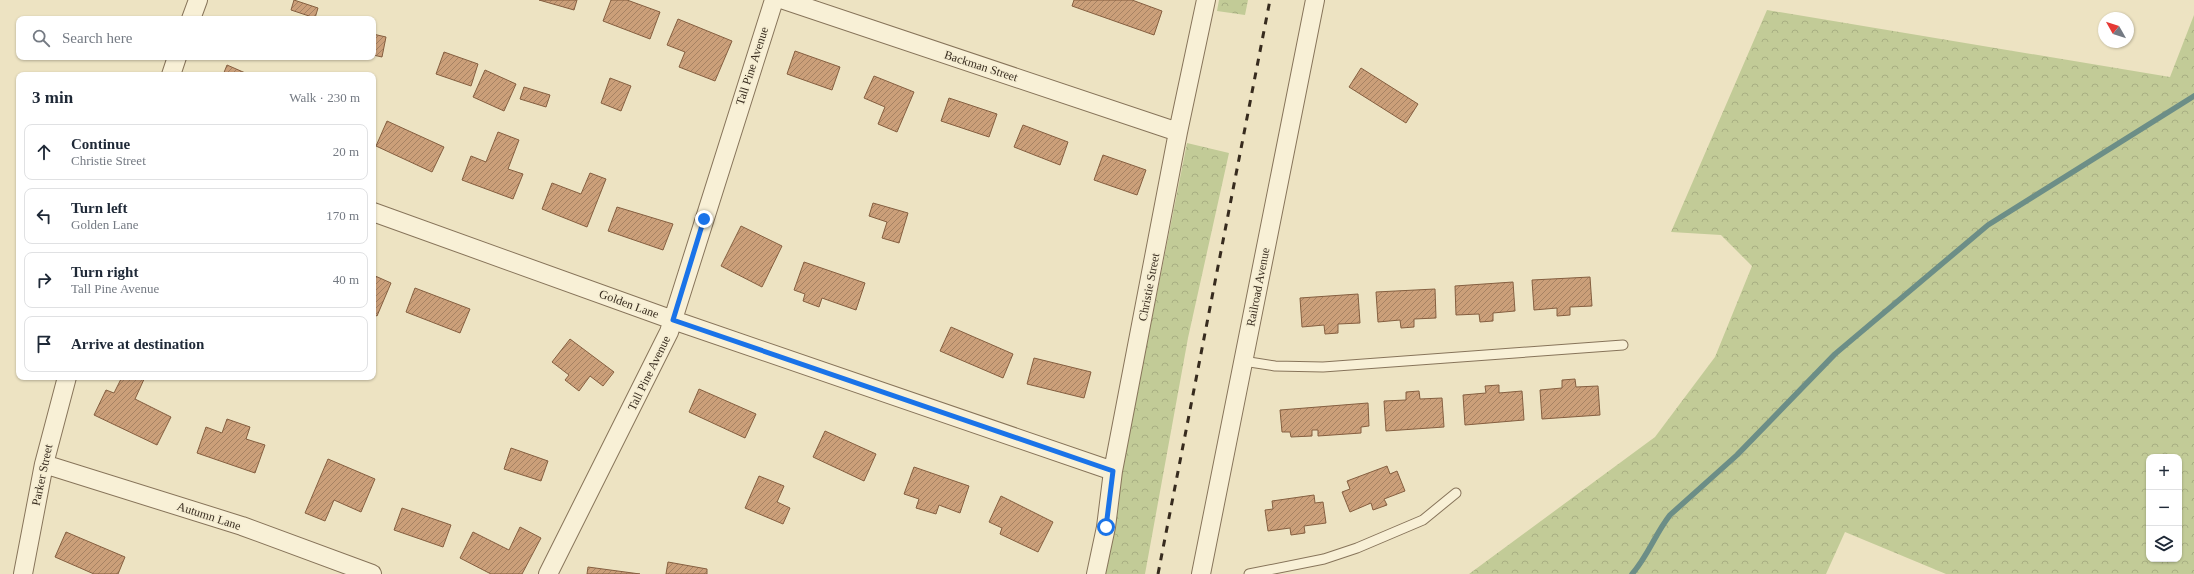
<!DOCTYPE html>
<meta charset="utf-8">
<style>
body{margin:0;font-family:Georgia,serif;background:#f2f2f3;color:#1f2937}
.controls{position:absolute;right:12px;bottom:12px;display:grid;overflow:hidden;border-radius:8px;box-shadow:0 1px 3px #0004}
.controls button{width:36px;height:36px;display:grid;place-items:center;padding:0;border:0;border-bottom:1px solid #e0e1e3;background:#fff;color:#1f2937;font:20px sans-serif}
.compass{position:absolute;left:2098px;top:12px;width:36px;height:36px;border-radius:50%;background:#fff;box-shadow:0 1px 3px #0004;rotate:309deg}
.stop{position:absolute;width:12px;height:12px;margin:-9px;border:3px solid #1a73e8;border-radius:50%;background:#fff}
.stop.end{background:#1a73e8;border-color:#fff;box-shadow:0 1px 4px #0008}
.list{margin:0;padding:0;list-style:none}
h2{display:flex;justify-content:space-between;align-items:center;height:52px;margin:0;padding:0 16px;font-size:17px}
h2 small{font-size:13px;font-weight:400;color:#747a83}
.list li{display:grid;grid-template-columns:26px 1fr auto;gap:12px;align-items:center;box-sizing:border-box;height:56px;margin:0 8px 8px;padding:0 8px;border:1px solid #e0e1e3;border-radius:8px}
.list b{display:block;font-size:15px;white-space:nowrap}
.list p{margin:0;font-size:13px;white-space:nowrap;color:#747a83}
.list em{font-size:13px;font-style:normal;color:#747a83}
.icon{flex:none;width:22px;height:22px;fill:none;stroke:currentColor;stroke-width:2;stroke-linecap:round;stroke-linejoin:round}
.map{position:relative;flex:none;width:2194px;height:574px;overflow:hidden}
.search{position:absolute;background:#fff;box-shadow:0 1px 3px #0004;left:16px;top:16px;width:360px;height:44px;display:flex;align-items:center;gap:10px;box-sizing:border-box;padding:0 14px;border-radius:8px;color:#747a83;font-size:15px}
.panel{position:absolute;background:#fff;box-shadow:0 1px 3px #0004;left:16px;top:72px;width:360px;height:308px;border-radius:8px}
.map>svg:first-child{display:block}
</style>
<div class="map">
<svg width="2194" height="574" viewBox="0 0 2194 574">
<defs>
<pattern id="forest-crowns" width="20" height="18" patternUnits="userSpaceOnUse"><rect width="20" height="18" fill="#c2cb97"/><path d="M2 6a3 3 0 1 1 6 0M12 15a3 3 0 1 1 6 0" fill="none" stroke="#a7ae82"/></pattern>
<pattern id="building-hatch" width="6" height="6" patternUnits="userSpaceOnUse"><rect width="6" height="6" fill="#cb9f79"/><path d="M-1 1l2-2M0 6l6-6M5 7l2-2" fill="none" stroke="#a68263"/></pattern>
</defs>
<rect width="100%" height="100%" fill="#ede3c2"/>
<path fill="url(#forest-crowns)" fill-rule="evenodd" d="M1219,0H1248L1245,15L1217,11Z
M1767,10L2170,77L2194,15V574H1946L1845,532L1826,574H1469L1655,437L1715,357L1752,266L1721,235L1671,232ZM2149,457H2179V559H2149Z
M1187,143L1229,153L1188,338L1145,574H1101Z"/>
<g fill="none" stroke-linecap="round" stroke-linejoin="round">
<path stroke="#6c8e87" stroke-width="5.5" d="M1632,574C1648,556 1655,534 1670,515L1737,455L1835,354L1988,225L2194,96"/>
</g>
<path fill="url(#building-hatch)" stroke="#855f40" d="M294,0L318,8L315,18L291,10Z
M539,0H577L574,10Z
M611,0H627L660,12L650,39L603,21Z
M1074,0H1132L1162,11L1154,35L1072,6Z
M678,19L732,41L715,81L679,67L685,52L667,45Z
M373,34L386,37L382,57L373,55Z
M795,51L840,67L832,90L787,74Z
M444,52L478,64L471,86L436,74Z
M227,65L250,75H223Z
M1361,68L1418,104L1406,123L1349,87Z
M485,70L516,84L504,111L473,97Z
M874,76L914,92L897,132L878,124L885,107L864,98Z
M610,78L631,86L621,111L601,103Z
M524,87L550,95L546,107L520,99Z
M949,98L997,114L989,137L941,121Z
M387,121L444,147L432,172L376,146Z
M1023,125L1068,142L1060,165L1014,147Z
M498,132L519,140L508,169L523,174L513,199L462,180L471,156L486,162Z
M1103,155L1146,170L1137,195L1094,180Z
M590,173L606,179L587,227L542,209L552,183L581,194Z
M873,203L908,213L899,243L882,238L887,222L869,216Z
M617,207L673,224L663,250L608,231Z
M741,226L782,246L762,287L721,266Z
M804,262L865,283L856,310L822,298L819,307L803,301L805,294L794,290Z
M373,275L391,283L377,316L373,314Z
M1590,277L1592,306L1570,307V315L1557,316V308L1534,310L1532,280Z
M1513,282L1515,311L1493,313V321L1480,322L1479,314L1456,315L1455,286Z
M415,288L470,309L460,333L406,312Z
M1435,289L1436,318L1414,319V327L1401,328L1400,320L1378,322L1376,292Z
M1358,294L1360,323L1338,324V333L1325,334L1324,325L1302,327L1300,298Z
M951,327L1013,354L1003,378L940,351Z
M570,339L614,372L603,386L590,376L579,391L565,380L569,375L552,362Z
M1034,358L1091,372L1084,398L1027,384Z
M122,377H145L135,399L171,417L157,445L94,415L106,390L114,393Z
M1575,379L1576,387L1598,386L1600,415L1542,419L1540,390L1562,388V380Z
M1499,385V393L1522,391L1524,420L1465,425L1463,395L1486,393L1485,386Z
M699,389L756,414L745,438L689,412Z
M1419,391L1420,399L1442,398L1444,427L1386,431L1384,401L1406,400V392Z
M1368,403L1369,426L1361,427V433L1318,436V430H1312V436L1291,437L1290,432H1282L1280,410Z
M227,419L250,427L246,439L265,445L255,473L197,453L206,427L222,433Z
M825,431L876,454L864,481L813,457Z
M511,448L548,461L541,481L504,469Z
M328,459L375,479L361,512L334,500L325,521L305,513Z
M1387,466L1390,474L1397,471L1405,491L1384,499L1387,505L1373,510L1371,503L1350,512L1342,492L1350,489L1347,481Z
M914,467L969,486L960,513L939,505L936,514L916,508L919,499L904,494Z
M759,476L784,486L777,502L790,508L783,524L745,508Z
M1314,495L1315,503L1323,502L1326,523L1304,526L1305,533L1291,535L1290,528L1268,531L1265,510L1273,509L1272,501Z
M1001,496L1053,522L1038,552L1000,534L1002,528L989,522Z
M402,508L451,525L443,547L394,530Z
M520,527L541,538L522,574H491L460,558L473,532L509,550Z
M66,532L125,557L118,574H94L55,557Z
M668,562L707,569V574H666Z
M588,567L640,574H587Z"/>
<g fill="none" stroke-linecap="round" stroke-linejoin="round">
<g stroke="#87745a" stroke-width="11">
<path id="service" d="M1243,361L1275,366L1323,367L1623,345
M1249,574L1324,559L1357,548L1423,520L1456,493"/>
</g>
<g stroke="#87745a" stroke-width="20">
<path id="minor" d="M784,0L1178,132
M191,19L198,0
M171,75L177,57
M373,212L673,320L1113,471
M44,464L242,526L372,574
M23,574L44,464L67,377
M548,574L669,332L774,0
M1096,574L1106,527L1113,471L1178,132L1206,0
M1201,574L1315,0"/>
</g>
<use href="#service" stroke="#f8f0d6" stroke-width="9"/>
<use href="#minor" stroke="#f8f0d6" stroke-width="18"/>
<path stroke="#372b1e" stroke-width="3" stroke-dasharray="7 7" stroke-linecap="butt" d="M1158,574L1270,0"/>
</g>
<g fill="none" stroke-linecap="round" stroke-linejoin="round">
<path stroke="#1a73e8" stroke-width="5" d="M704,219L673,320L1113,471L1106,527"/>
</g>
<g text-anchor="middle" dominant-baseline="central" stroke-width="3" stroke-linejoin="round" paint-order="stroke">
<g font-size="12" fill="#372b1e" stroke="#f5edd2">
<text transform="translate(752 66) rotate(-72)">Tall Pine Avenue</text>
<text transform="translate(981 66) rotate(18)">Backman Street</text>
<text transform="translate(1149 287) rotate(-79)">Christie Street</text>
<text transform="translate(1258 287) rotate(-79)">Railroad Avenue</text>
<text transform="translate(629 304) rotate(20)">Golden Lane</text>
<text transform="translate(649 373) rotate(-64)">Tall Pine Avenue</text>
<text transform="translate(42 475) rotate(-78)">Parker Street</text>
<text transform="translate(209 516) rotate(18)">Autumn Lane</text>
</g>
</g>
</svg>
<div class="controls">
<button>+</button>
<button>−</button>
<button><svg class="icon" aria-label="layers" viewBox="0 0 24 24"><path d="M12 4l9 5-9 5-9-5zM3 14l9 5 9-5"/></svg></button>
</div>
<svg class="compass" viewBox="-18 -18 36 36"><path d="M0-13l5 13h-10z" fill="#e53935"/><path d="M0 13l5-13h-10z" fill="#747a83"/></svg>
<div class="stop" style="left:1106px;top:527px"></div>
<div class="stop end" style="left:704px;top:219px"></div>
<div class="search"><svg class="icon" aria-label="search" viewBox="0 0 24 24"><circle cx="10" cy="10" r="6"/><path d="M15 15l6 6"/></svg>Search here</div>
<section class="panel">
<h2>3 min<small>Walk · 230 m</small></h2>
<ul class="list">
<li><svg class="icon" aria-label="ahead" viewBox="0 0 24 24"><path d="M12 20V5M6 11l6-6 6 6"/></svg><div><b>Continue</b><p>Christie Street</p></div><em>20 m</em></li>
<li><svg class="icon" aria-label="left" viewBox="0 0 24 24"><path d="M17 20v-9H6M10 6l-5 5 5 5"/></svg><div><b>Turn left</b><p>Golden Lane</p></div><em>170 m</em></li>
<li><svg class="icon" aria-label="right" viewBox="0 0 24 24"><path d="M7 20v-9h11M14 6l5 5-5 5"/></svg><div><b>Turn right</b><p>Tall Pine Avenue</p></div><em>40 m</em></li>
<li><svg class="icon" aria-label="arrive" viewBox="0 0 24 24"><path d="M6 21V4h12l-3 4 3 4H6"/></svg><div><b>Arrive at destination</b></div></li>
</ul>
</section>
</div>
